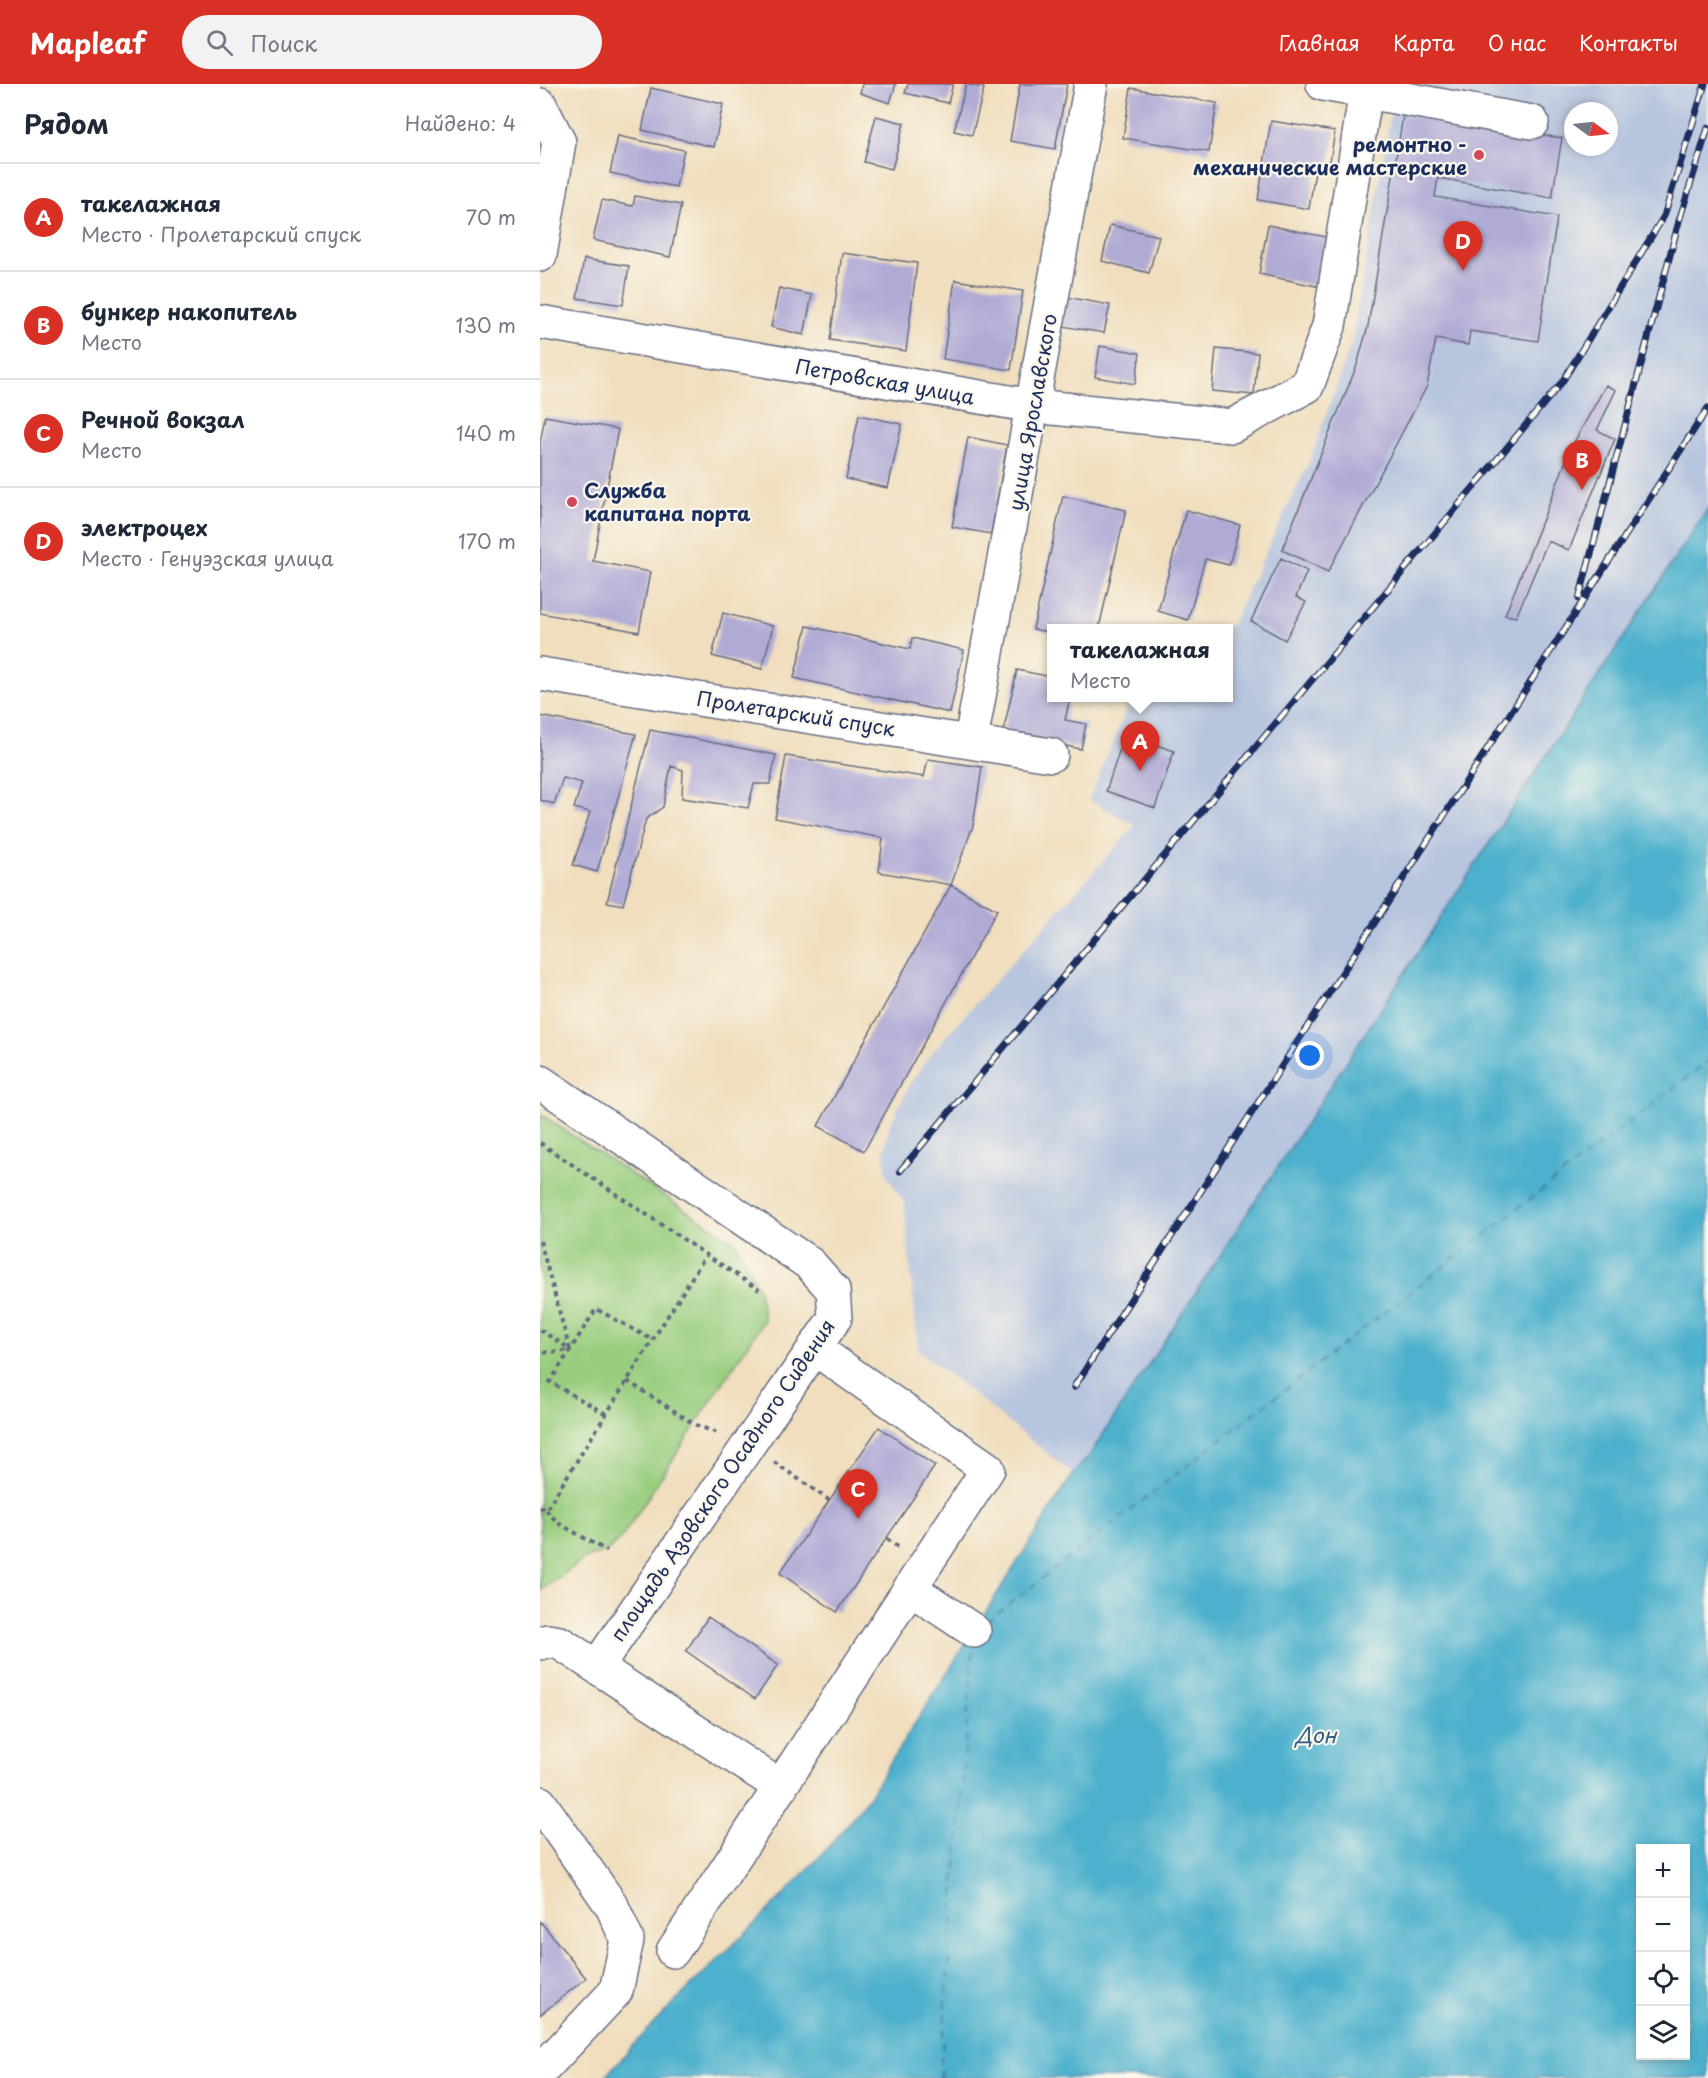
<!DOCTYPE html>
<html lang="ru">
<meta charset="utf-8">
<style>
body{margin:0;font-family:"Playpen Sans",sans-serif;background:#f2f2f3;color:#1f2937}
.controls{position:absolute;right:18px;bottom:18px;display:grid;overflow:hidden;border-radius:0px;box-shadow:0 3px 9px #0003}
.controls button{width:54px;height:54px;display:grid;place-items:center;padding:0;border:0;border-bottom:2px solid #e0e1e3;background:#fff;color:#1f2937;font:30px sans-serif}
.compass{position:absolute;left:1024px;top:18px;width:54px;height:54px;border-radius:50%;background:#fff;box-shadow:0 3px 9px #0003;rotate:105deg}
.you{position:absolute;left:770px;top:972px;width:21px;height:21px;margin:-15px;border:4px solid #fff;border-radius:50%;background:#1a73e8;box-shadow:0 0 0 9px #1a73e833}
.badge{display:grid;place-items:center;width:39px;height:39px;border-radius:50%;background:#d93025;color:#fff;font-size:20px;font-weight:700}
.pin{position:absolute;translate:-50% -50px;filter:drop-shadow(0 2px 3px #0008)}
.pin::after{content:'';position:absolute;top:32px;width:21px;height:18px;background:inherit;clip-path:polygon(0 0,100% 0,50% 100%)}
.popup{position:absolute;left:507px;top:540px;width:186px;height:78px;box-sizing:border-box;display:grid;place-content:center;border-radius:0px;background:#fff;filter:drop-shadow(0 2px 4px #0005);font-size:20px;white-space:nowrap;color:#747a83}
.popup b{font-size:22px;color:#1f2937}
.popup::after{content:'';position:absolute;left:50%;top:100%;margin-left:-12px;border:12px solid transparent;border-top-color:#fff}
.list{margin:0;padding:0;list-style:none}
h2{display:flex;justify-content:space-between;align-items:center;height:78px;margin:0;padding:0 24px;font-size:26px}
h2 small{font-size:20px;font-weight:400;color:#747a83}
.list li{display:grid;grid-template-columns:39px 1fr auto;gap:18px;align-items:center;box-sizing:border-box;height:108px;padding:0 24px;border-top:2px solid #e0e1e3}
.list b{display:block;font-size:22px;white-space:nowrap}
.list p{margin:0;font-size:20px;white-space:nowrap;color:#747a83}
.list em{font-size:20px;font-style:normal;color:#747a83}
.icon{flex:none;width:33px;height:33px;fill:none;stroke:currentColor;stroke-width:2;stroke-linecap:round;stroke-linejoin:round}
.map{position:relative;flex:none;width:1168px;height:1994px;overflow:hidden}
header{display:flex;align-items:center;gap:36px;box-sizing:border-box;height:84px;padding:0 30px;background:#d93025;color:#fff}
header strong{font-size:28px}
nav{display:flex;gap:33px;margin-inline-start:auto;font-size:21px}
.search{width:420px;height:54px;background:#f2f2f3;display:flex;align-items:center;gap:15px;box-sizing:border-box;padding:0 21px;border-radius:33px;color:#747a83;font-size:22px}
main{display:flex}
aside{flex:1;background:#fff}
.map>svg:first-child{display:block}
</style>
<header>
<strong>Mapleaf</strong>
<div class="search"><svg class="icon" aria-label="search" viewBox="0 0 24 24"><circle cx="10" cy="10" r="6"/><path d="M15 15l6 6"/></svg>Поиск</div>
<nav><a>Главная</a><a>Карта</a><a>О нас</a><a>Контакты</a></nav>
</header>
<main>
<aside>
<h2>Рядом<small>Найдено: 4</small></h2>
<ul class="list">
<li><span class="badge">A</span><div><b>такелажная</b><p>Место · Пролетарский спуск</p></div><em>70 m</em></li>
<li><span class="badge">B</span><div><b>бункер накопитель</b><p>Место</p></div><em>130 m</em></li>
<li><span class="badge">C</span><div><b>Речной вокзал</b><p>Место</p></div><em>140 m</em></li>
<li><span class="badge">D</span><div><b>электроцех</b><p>Место · Генуэзская улица</p></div><em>170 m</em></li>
</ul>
</aside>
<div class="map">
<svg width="1168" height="1994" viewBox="0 0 1168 1994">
<rect width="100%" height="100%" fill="#fbf7ec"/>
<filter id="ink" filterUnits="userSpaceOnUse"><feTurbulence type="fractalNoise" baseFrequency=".0167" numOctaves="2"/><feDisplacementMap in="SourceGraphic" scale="12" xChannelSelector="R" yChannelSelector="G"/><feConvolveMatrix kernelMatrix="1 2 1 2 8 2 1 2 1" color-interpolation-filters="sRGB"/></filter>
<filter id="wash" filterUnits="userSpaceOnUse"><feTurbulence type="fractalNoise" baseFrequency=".008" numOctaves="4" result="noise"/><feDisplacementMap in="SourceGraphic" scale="24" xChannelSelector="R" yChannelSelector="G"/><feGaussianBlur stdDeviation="1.35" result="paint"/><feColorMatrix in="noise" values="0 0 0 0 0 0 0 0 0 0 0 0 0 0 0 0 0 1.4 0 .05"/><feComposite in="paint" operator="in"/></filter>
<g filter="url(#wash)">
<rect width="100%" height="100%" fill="#f0debe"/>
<path fill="#b7c5de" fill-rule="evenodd" d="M856,0H1168V424L549,1372L533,1390L378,1266L364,1118L347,1092L344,1069L349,1043L371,998L393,967L595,741L549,716L591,614H688V544H679L691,541L770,376L812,257ZM1033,27H1069V63H1033Z"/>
<path fill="#99cd7e" stroke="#5a7e6e" stroke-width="1.5" d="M0,1030L196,1159L219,1206L224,1236L82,1453L67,1467L46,1474L0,1507Z"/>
<path fill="#4eb1cd" stroke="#347096" stroke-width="1.5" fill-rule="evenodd" d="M1168,424V1994H64C83,1973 102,1951 123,1930C192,1859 268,1795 327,1715L533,1390L549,1372ZM1100,1764H1146V1972H1100Z"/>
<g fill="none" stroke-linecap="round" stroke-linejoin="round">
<path stroke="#2d5c85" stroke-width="1.5" stroke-dasharray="8 6" stroke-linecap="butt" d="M446,1538L1168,977
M400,1994L433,1564"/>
</g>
<g id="blocks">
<path fill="#b0abd5" d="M322,0H356L350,19L320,9Z
M368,0H413L408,19L365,9Z
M426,0L444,4L432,51L414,47Z
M480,0H527L515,65L470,57Z
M111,4L183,20L174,63L102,46Z
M591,4L677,19L669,68L583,54Z
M336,32L364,39L352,85L324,78Z
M863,32L1022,54L1012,114L898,94L895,113L1017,133L998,257L930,247L928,261L896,255L887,302L788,488L742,466L817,281L828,242Z
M731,37L795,47L789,83L776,81L769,125L718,116Z
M78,52L144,66L136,103L70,89Z
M95,112L141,121L130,173L53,156L62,116L93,122Z
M570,141L619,152L609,189L562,177Z
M728,141L791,154L781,203L719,190Z
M302,169L377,179L366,267L290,256Z
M44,175L89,182L83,221L37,214Z
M415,196L483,207L471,286L403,275Z
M239,204L272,211L264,251L231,243Z
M521,212L570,221L564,249L516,241Z
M560,262L600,269L595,300L555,293Z
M676,265L718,269L714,311L672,307Z
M1066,301L1076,306L1057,346L1075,355L1029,466L1008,457L976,533L965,531L1032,362Z
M319,331L362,340L348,404L306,395Z
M5,332L78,345L53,477L110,488L99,548L0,529V359Z
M428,353L467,361L451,450L412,443Z
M523,412L586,426L559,544H512V549L493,545Z
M646,426L700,441L689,481L665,475L648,536L618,527Z
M741,474L767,487L756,513L766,518L745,556L711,537Z
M183,529L233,542L222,585L172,572Z
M267,542L370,565L372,554L424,566L410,629L254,594Z
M477,586L512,593V614H530L525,636L546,640L541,665L463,649Z
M0,632L96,650L57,788L33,781L50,728L34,724L42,699L23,694L14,720L0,716Z
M110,646L236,671L230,700H214L208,724L142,714L143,686L131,682L123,723L106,735L83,821L67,818Z
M585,650L634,667L615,724L566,707Z
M246,672L384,693L388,675L442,683L433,742L411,801L339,788L343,754L235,734Z
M411,801L457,826L324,1067L278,1042Z
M339,1343L395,1382L297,1528L240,1489Z
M168,1533L238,1581L215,1615L146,1567Z
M0,1837L46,1894L0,1931Z"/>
</g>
</g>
<g filter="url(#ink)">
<use href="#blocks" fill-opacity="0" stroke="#666c80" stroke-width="1.5"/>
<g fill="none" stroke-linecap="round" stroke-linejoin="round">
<g stroke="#666c80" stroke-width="36">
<path id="minor" d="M783,0L992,38
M0,21L19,58L0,171
M0,238L493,322L692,342L767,302L789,242L827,0
M0,590L511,671
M431,656L551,0
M0,998L270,1180L293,1206L295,1234L57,1583
M371,1505L434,1547
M0,1559L8,1557L20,1559L241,1703
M0,1719L72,1822L87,1856L76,1907L0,1988
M133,1867L448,1385L274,1264"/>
</g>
<path stroke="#666c80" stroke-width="4" stroke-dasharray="4.5 4.5" stroke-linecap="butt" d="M0,1059L219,1206
M0,1157L30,1266L0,1269
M0,1246L30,1265
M87,1297L156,1341L177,1349
M66,1330L10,1298L56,1225L113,1256
M234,1378L289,1416
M0,1423L6,1426L166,1171
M6,1426L18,1439L67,1467
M347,1455L358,1463"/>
<use href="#minor" stroke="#fff" stroke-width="33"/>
<g stroke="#1b2f5e" stroke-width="7">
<path id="rail" d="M1039,515L1139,137L1168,44
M360,1087L1022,298L1124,132L1165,0
M534,1303L1168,324"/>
</g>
<use href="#rail" stroke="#fbf7ec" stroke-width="4.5" stroke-dasharray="14" stroke-linecap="butt"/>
</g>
</g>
<g fill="#d1495b" stroke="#fbf7ec" stroke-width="2">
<circle cx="939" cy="71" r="6"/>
<circle cx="32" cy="418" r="6"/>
</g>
<g text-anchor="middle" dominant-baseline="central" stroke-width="4.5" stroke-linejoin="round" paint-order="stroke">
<g font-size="20" font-weight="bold" fill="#1b2f5e" stroke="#fbf7ec" text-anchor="end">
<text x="927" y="60">ремонтно -<tspan x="927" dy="23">механические мастерские</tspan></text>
<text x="44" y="406" text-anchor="start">Служба<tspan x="44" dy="23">капитана порта</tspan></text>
</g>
<g font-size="20" fill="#1b2f5e" stroke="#fbf7ec">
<text transform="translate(345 297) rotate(10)">Петровская улица</text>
<text transform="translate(492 328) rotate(-80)">улица Ярославского</text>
<text transform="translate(256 629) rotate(9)">Пролетарский спуск</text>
<text transform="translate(182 1396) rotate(-56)">площадь Азовского Осадного Сидения</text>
</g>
<g font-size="21" font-style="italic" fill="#2d5c85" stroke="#fbf7ec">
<text x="776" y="1650">Дон</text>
</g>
</g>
</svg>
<div class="controls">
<button>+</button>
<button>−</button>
<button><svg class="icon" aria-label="locate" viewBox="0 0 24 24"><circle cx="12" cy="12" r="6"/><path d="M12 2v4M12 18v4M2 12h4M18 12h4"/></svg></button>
<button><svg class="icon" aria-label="layers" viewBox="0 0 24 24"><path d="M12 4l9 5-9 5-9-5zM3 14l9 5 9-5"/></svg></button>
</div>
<svg class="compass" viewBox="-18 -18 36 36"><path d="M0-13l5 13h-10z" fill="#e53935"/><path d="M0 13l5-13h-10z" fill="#747a83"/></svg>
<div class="you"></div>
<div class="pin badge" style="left:600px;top:687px">A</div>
<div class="popup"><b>такелажная</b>Место</div>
<div class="pin badge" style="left:1042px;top:406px">B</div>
<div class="pin badge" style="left:318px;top:1435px">C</div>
<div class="pin badge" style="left:923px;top:187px">D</div>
</div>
</main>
